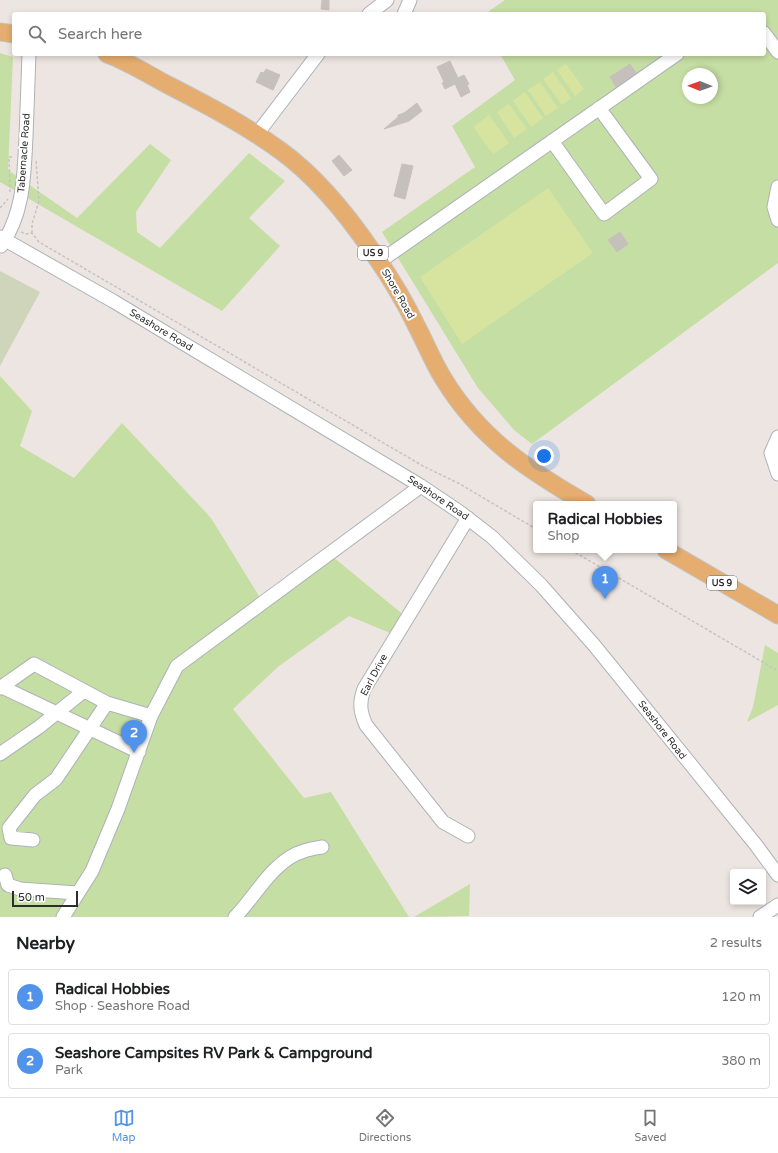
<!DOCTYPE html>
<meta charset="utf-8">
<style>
body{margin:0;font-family:"Varela Round",sans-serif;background:#f2f2f2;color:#202124}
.controls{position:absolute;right:12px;bottom:12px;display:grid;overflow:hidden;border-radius:4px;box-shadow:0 2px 6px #0003}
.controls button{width:36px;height:36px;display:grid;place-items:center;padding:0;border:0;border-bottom:1px solid #e0e0e0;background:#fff;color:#202124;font:20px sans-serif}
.compass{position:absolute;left:682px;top:68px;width:36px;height:36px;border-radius:50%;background:#fff;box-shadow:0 2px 6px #0003;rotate:271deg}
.scale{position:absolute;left:12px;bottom:10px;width:66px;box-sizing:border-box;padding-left:4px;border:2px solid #2d2d2d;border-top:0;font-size:11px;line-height:14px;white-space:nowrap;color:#2d2d2d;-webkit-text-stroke:3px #fff;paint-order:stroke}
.you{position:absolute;left:544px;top:456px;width:14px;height:14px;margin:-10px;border:3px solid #fff;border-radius:50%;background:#1a73e8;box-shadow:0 0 0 6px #1a73e833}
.badge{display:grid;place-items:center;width:26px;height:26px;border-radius:50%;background:#5192ea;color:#fff;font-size:13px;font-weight:700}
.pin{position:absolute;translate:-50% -33px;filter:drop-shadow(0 1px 2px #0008)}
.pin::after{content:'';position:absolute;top:21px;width:14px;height:12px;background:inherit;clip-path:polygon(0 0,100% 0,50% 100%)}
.popup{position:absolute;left:533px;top:501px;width:144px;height:52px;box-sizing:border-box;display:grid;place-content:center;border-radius:4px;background:#fff;filter:drop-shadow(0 1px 3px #0005);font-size:13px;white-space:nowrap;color:#757577}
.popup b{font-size:15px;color:#202124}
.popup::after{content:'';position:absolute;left:50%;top:100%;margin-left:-8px;border:8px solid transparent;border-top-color:#fff}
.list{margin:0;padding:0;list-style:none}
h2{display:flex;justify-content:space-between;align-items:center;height:52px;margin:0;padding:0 16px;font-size:17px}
h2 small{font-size:13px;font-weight:400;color:#757577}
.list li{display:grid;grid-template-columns:26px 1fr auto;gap:12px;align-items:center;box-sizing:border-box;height:56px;margin:0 8px 8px;padding:0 8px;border:1px solid #e0e0e0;border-radius:4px}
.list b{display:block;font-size:15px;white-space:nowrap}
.list p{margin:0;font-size:13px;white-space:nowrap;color:#757577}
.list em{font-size:13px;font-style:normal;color:#757577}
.icon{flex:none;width:22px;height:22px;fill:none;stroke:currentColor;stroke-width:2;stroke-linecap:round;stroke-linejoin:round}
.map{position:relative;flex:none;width:778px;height:917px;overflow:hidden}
.search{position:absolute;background:#fff;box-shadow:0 2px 6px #0003;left:12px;right:12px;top:12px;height:44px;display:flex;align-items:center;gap:10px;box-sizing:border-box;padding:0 14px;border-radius:4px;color:#757577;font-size:15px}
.sheet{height:180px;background:#fff}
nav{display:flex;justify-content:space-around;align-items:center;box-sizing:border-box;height:56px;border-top:1px solid #e0e0e0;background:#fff;font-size:11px;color:#757577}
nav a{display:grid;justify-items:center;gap:2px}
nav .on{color:#5192ea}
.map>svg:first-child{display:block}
</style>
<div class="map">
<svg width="778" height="917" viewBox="0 0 778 917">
<rect width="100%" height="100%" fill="#ede5e1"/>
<path fill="#c5dea3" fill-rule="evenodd" d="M505,0H778V263L532,444L514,430L478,388L382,232L475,167L452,126L515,80L500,54H764V14H485ZM688,74H712V98H688Z
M0,53L13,57L8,170L77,218L150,144L171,160L136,212L137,232L160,248L249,153L285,181L249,218L280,246L222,311L0,182Z
M0,376L32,411L20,446L74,478L122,423L211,518L262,601L327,552L406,617L395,635L349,616L279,666L233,709L304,798L331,792L409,917H0Z
M765,645L778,653V705L747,722L753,707Z
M470,884L469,916L414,917Z"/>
<path fill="#ced5ba" d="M0,271L40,292L0,366Z"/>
<path fill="#d7e4a0" d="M566,64L584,89L575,96L557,70Z
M553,72L571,98L562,105L543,79Z
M540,82L558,108L546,116L528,90Z
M525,92L543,118L531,127L513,101Z
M509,104L527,129L514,138L497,112Z
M489,115L509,143L493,154L473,127Z
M548,188L593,253L462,344L420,277Z"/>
<path fill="#c6c0bc" stroke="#c9c0ba" d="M322,0H329V10L321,9Z
M450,61L458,78L464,75L469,84L467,85L470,92L461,97L455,84L445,89L442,83L444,82L437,67Z
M630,64L636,73L616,87L610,77Z
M266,69L280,75L273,90L256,82L261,72L264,73Z
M417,103L422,111L409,121L384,129L398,117V115L404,113Z
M339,155L352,170L344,176L332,161Z
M402,164L413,166L405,199L394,196Z
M620,232L628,244L617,252L608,240Z"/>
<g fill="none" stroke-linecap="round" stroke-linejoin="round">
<g stroke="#adb2b8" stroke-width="15">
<path id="minor" d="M369,14L387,0
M404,14L410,0
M764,33L778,52
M257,134L318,54
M552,141L604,214L651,179L599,108
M778,187L774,207L778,220
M0,237L113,301L421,486L461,513L492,537L541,585L594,645L756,845L778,875
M1,246C24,213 24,175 26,137C27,109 28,82 29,54
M379,262L677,54
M778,437L771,453L778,474
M468,518L364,689C359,703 360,712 366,725L443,822L468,836
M2,687L139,752
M0,688L34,664L107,703L151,716L118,809L92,871L63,917
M151,716L177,666L421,486
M0,754L39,727L84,691
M33,840L11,838L9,828L35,795L56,779L107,703
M5,875L8,885L20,889L77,893
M235,917C256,896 273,860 304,851C309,849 316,848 322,847
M760,917L778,905"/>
</g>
<g stroke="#c4c4c4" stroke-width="19">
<path id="major" d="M0,32L14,34
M107,54C129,62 149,75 170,86C209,106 247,126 281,151C318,178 349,217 374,254C390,277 405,302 417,327C426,344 433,362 443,378C480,439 528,470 587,504
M666,550L778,615"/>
</g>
<path stroke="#c4c4c4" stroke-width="1.5" stroke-dasharray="3 2" stroke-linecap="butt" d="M10,192L9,157H14
M0,208L8,199
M21,232L26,234L32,233L39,242L423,466L460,484L536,529
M32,233V224L39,201L36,160
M571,550L778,671"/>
<use href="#minor" stroke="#fff" stroke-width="13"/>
<use href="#major" stroke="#e5ad6f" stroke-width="17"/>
</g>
<g text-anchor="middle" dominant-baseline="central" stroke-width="4" stroke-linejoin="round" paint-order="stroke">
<g fill="#fff" stroke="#6c6c6c" stroke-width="1">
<rect x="358" y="246" width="30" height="14" rx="3"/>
<rect x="707" y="576" width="30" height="14" rx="3"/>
</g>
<g font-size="9" font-weight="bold" fill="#2d2d2d">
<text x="373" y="253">US 9</text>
<text x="722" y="583">US 9</text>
</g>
<g font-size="10" fill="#2d2d2d" stroke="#fff">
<text transform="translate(24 153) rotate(-86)">Tabernacle Road</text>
<text transform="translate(398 294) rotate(60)">Shore Road</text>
<text transform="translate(161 330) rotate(31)">Seashore Road</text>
<text transform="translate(438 498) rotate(34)">Seashore Road</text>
<text transform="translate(374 675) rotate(-62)">Earl Drive</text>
<text transform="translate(662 730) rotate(52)">Seashore Road</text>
</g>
</g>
</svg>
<div class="controls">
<button><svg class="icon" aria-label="layers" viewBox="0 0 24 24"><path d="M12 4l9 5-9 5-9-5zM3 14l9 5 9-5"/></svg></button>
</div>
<svg class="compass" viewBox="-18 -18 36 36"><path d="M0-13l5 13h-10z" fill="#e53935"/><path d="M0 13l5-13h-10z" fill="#757577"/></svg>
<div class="scale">50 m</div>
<div class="you"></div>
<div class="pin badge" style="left:605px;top:599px">1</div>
<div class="popup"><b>Radical Hobbies</b>Shop</div>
<div class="pin badge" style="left:134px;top:753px">2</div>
<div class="search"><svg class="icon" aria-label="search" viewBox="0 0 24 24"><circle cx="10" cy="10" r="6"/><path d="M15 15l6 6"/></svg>Search here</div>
</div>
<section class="sheet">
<h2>Nearby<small>2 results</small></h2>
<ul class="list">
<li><span class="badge">1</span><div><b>Radical Hobbies</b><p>Shop · Seashore Road</p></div><em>120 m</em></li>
<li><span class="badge">2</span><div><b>Seashore Campsites RV Park &amp; Campground</b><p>Park</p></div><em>380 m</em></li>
</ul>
</section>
<nav>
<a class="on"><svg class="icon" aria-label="map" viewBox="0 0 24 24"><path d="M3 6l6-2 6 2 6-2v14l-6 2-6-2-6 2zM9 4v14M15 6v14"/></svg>Map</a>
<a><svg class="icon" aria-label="directions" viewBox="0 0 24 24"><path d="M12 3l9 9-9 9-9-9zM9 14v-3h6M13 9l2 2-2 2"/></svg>Directions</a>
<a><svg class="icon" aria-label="saved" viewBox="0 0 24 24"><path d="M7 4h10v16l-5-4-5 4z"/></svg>Saved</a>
</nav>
